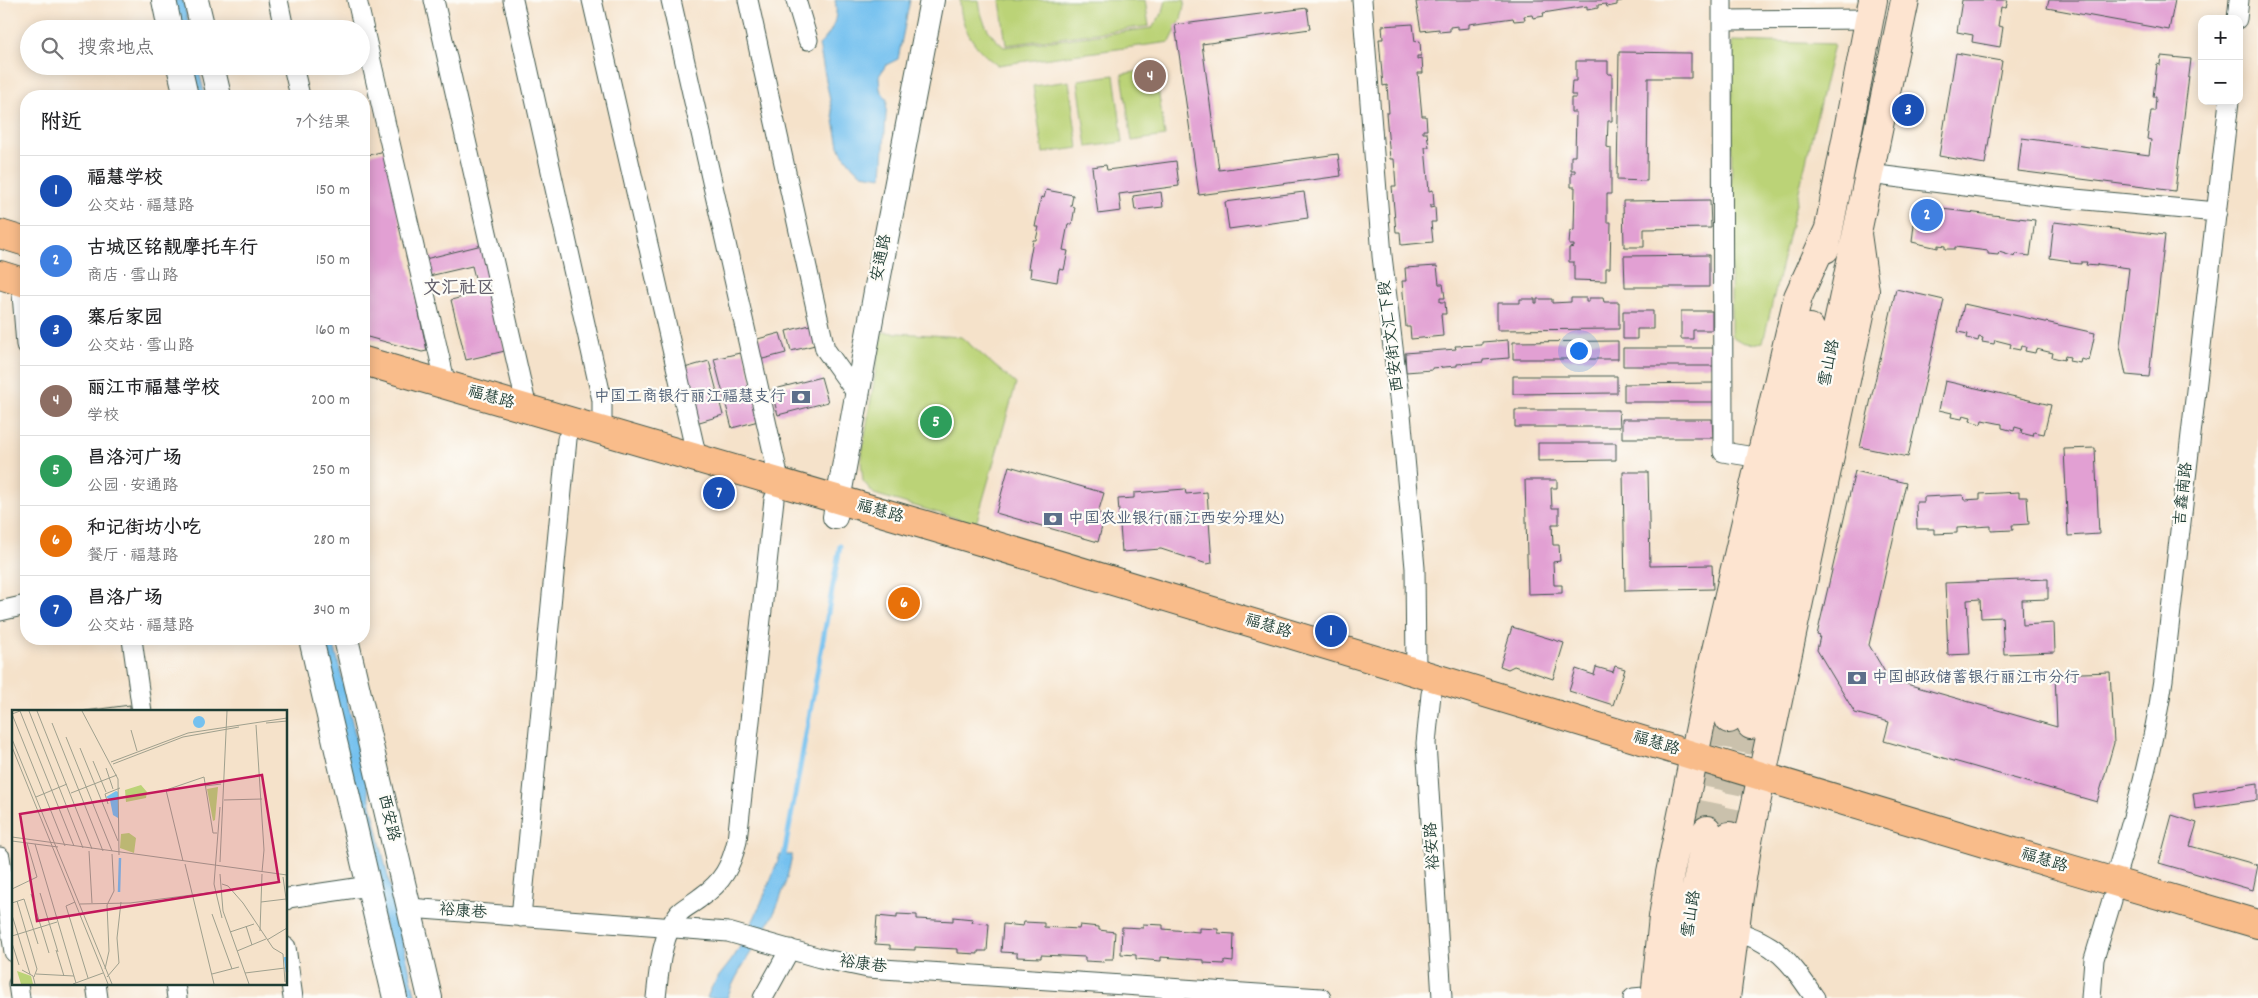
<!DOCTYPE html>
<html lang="zh">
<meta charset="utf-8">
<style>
body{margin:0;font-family:Dekko,"LXGW WenKai TC",sans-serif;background:#f6f6f6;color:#202124}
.controls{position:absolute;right:15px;top:15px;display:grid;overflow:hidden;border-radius:10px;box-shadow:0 2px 12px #0003}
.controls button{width:45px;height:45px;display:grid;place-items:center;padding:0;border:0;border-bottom:1px solid #e0e0e0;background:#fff;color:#202124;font:25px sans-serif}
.you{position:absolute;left:1578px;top:350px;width:18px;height:18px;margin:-12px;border:4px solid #fff;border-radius:50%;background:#1a73e8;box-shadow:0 0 0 8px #1a73e833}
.badge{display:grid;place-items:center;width:32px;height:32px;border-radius:50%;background:#ea580c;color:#fff;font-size:16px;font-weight:700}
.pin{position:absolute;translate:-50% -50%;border:2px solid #fff;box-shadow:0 1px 5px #0006}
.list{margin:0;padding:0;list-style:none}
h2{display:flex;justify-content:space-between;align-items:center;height:65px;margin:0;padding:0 20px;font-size:21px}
h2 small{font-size:16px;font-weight:400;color:#757577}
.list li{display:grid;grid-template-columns:32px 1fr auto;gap:15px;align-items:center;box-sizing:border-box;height:70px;padding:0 20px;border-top:1px solid #e0e0e0}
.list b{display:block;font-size:19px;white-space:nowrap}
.list p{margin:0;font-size:16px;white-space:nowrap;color:#757577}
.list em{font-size:16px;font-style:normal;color:#757577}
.icon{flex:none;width:28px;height:28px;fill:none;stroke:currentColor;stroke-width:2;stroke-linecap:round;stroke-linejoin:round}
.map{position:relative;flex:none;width:2258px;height:998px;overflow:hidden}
.search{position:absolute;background:#fff;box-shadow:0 2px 12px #0003;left:20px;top:20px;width:350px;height:55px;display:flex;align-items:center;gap:12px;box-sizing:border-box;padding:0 18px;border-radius:28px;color:#757577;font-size:19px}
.panel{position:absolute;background:#fff;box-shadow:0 2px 12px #0003;left:20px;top:90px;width:350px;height:555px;border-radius:20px}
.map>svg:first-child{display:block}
</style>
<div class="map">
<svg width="2258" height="998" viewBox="0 0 2258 998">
<rect width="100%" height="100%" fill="#fdfcf7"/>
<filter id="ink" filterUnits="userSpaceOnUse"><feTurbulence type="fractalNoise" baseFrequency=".02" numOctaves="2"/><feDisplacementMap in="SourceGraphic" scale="10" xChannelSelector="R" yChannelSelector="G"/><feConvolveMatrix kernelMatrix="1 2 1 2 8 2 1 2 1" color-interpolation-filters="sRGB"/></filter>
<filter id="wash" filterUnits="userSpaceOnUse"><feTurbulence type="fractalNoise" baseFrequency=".0096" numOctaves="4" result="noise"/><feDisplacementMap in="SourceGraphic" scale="20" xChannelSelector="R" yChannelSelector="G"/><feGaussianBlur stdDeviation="1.12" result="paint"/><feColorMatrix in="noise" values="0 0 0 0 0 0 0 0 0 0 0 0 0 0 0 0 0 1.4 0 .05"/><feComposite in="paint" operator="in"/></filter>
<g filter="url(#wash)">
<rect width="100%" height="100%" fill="#f5e2ca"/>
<path fill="#bbd377" stroke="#6d8856" d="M960,0H979C981,21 988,34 1004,47L1152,28L1163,12L1166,0H1185L1181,20L1170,42L997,65C975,49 960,28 960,0Z
M1000,0H1145L1149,26L1006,45Z
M1732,41L1834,44L1763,342C1751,345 1741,344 1731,335Z
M1155,69L1165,136L1132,141L1122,74Z
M1114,75L1123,142L1087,147L1078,80Z
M1069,81L1078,148L1043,153L1033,86Z
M882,332L961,337L1016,384L976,524L874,494L863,481L861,460Z"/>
<path fill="#75c1ef" stroke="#4a7f92" d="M173,0H183L190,29H179Z
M835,0H910L898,59L886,65L879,76L880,89L887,100L882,177L862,174L854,168L842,153L839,146L819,45C832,33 839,18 835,0Z
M187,66H198L205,96H194Z
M318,639H333L416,998H402Z
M780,855H792C788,877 781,901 770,921C756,947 737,970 727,998H707C713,979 729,967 738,950C755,920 768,887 780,855Z"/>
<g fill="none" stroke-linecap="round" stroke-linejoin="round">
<path stroke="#75c1ef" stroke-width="5" d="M783,861L840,546"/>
</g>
<g id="blocks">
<path fill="#e2a0d3" d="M1429,0H1622V1L1617,2V5L1607,7L1606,4L1598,5V8L1587,10V6L1543,13L1544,16L1533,18L1532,15L1524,16L1525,20L1514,21L1513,18L1469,24V28L1458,29V26L1450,27V31L1439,32V29L1421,31L1416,2Z
M1962,0H2008L2006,8L2001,7L1998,26L2003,27L2000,47L1972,42L1973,35L1957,32Z
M2049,0H2175L2169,30L2047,8Z
M1307,8L1310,29L1202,44L1219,170L1338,154L1341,176L1199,195L1175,25Z
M1413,24L1415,42L1420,41L1421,56H1417V59L1422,58L1423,73H1418L1422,116H1426L1427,130H1423V133H1427L1429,147H1425L1429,191L1433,190L1434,205H1430V208L1435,207L1436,222H1431L1433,242L1401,245L1400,232H1396L1392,186H1396L1394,159H1390L1386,113H1389L1387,85L1383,86L1379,39H1383L1382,26Z
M1619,52L1691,53V78H1648L1647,181L1617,180Z
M1956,53L2002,61L1985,164L1939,156Z
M2161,56L2191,59L2175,191L2018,171L2022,138L2149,155L2151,140L2147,139L2151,111H2155L2156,97H2153L2157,64L2160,65Z
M1576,61H1608V74H1612V121H1608L1607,147L1611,148V194H1607V222H1611L1610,268H1606V281L1574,280V262H1569V248L1574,247V245H1569L1570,231L1574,230L1575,187H1571V173H1575V170H1571V156H1575L1576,112H1571V98H1576V95H1571L1572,81H1576Z
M385,151L427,351L422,352L364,336V156Z
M1176,161L1179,186L1119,194L1121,211L1098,214L1092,167L1106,165L1107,170Z
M1046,190L1073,195L1071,206L1075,207L1072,224H1068L1063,250L1068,251L1064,270L1059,269L1057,282L1030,277L1031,268H1028L1033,240H1036L1039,227H1035L1041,197L1044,198Z
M1161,192L1163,207L1135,210L1133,196Z
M1304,192L1308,218L1229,229L1225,202Z
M1710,200L1711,228L1644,229V247H1624L1623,201Z
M1916,206L2035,220L2030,256L2016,254L2015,257L1999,252L1998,255L1988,254V251L1955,247V249H1945V246L1938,245V248L1912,242Z
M2054,222L2165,235L2149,377L2126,375L2120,346L2129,268L2097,264V266L2086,265L2087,262H2081V264L2070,263V261L2050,258Z
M482,245L492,287L478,290L472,266L425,277L421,260Z
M1709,255V287H1625L1624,256Z
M1437,266L1439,284H1443L1445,298H1440V302H1445L1446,314H1441L1443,336L1411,339L1410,327H1406L1402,281H1406L1405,268Z
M1896,289L1944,300L1908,457L1860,447Z
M491,290L505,351L466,360L451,300Z
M1571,298H1586V302H1589V298H1603L1604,302H1619V329L1497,330V303H1520V299H1535V303H1537V299H1552V303L1571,302Z
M1964,304L2095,333L2089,361L2081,359L2080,363L2069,361L2070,357L2065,356L2064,360L2052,357L2053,353L2036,349L2035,353L2025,351L2026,347L2021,346L2020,350L2010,348L2011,344L1995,340L1994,344L1982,342L1983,338L1979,337L1978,341L1967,338L1968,334L1958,332Z
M1623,311H1653V329H1637V339H1623Z
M1681,311H1712V330H1693V339H1681Z
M814,324L819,344L791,351L786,331Z
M780,333L786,353L759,360L754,340Z
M1508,340L1509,358L1483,360V362L1457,364V366L1432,368V370L1406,372L1405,353L1456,349L1455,346L1482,345V342Z
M1618,341V359H1513V342Z
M1623,348H1714V366H1623Z
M744,352L762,420L732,428L714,359Z
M709,361L723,415L696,423L681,369Z
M1513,376H1617V393L1513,394Z
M821,377L828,402L778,415L771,390Z
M1945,381L2051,405L2044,434L2034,432L2033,436L2021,433L2022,429L2015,427L2014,431L2002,428V424L1982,420L1981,424L1970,421L1971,417L1963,415L1962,419L1951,417L1952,413L1939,410Z
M1714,383V402H1624V384Z
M1515,410H1619L1620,427H1515Z
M1622,419H1712L1713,438H1622Z
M1538,443H1616V460L1538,461Z
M2095,448L2099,534L2068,536L2064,449Z
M1009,466L1104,493L1098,513L1105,515L1098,542L996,513Z
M1855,471L1906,483L1869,645L1889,679L2057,727L2055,674L2110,672L2114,743L2097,802L1884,741L1889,722L1855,713L1817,650L1820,636L1817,635Z
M1623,472H1648L1650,566L1712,565L1713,589L1625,591Z
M1525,480H1557V488H1551L1552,508H1559V524H1552L1553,545H1559L1560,561L1553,562L1554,585H1562V593L1528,594Z
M1185,489L1186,494L1207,492L1212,563L1207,564L1161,549L1122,552L1118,499L1134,498V493Z
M2019,492V497H2027L2029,524L2012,525L2013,530L1991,531V526L1957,528V533L1934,534V529H1917L1916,502H1924V497L1963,495L1964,500L1980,499V494Z
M2048,579V599L2022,600L2023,625L2054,623L2055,652L2004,654L2002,617L1981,618L1980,599L1967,600L1970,654L1948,655L1945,583Z
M1512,627L1564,643L1553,679L1514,666L1508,669L1500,666Z
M1615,666L1625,669L1613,705L1569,691L1576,669L1594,675L1596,667L1613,672Z
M130,705V712H85V711Z
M2258,783V800L2195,809L2193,793Z
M2172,815L2197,823L2190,846L2258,865L2253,890L2159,863Z
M897,914L917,915V919L953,921V917L973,919L972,922L989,924L987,951H978V954L958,953V949L915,947V950L890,949V945L875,944L877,916L897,918Z
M1024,922L1044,923V927L1079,929L1080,925L1099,927V930L1115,932L1113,959H1105L1104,962L1085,961V957L1041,955V958L1017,957V953L1001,952L1003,924L1023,926Z
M1143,924L1163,925V929L1199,932V928L1218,929V933L1234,934L1233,962L1224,961V964L1204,963V960L1161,957V961L1136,959V955L1121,954L1122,927L1143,928Z"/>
</g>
</g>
<g filter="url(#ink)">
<use href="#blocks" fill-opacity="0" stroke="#3f564a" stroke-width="1"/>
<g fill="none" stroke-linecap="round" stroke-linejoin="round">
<path stroke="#cac1ac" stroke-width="28" stroke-dasharray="28 14" stroke-linecap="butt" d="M1707,830L1729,719
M1729,836L1751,725"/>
<g stroke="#3f564a" stroke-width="21">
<path id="minor" d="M278,0L284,29
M357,0L446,385
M434,0L527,408
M513,0L602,400V430
M592,0L697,458
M671,0L780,483
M748,0L825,349L857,394
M796,0L808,40
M1362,0L1382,256L1401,414L1415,568L1416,671
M1722,0L1723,452L1761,458
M2237,19L2239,0
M1723,20L1869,19
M293,66L300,96
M1869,174L2053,197L2217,212
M21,281L26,345
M0,611L26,605
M132,639L142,712
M1431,694L1426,743L1442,998
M0,857L14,952
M2114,881C2135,814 2153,749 2163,680L2229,101
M286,900L288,898L369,886
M409,908L728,932L820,958L868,968L1321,998
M521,917L567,439
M1734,931C1778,943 1790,962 1815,998
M286,947L293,998
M18,984L20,998
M96,984L98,998
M175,984L177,998
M656,998C659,971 661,935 679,913C685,907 694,903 701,897C723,882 731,866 737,841L774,499
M763,998L790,949
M1633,998L1655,996
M2091,998L2094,959L2112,900"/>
</g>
<g stroke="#3f564a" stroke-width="26">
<path id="tertiary" d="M164,0L170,29
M196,0L203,29
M179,66L186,96
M212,66L219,96
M835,517L877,286L932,0
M311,639L395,998
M346,639L430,998"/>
</g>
<g stroke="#3f564a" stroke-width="30">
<path id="secondary" d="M1825,249L1873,0
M1729,719L1810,328
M1751,725L1842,305L1905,0
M1655,998L1663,917L1670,873L1714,659L1798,297L1828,231
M1681,998L1692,909L1707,830
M1704,998L1715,905L1729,836
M1726,998L1739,897L1748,841L1865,291L1857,234"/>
</g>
<g stroke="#3f564a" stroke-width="30">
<path id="primary" d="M0,234L26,242
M0,275L26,283
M364,361L970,538L2067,868L2258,924"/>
</g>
<use href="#minor" stroke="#fff" stroke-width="19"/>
<use href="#tertiary" stroke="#fff" stroke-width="24"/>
<use href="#secondary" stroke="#fde4d0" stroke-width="28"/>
<use href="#primary" stroke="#f9bc8a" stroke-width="28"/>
</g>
</g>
<defs>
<g id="bank-bare" transform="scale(1.5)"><path d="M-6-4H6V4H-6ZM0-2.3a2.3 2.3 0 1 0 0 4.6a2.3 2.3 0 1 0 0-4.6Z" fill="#5c6f8a" stroke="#fdfcf7" stroke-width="2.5" paint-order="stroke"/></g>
</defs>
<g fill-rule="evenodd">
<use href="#bank-bare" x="801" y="397"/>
<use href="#bank-bare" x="1053" y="519"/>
<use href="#bank-bare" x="1857" y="678"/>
</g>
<g text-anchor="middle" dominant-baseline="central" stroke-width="4.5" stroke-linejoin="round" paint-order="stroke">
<g font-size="16" fill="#1f3d34" stroke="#fdfcf7">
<text transform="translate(882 258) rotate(-79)">安通路</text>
<text transform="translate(1392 336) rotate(-97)">西安街文汇下段</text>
<text transform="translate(1830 363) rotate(-78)">雪山路</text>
<text transform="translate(491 398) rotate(16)">福慧路</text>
<text transform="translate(2184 494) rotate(-84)">吉鑫南路</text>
<text transform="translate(880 512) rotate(16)">福慧路</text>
<text transform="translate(1268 627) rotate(17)">福慧路</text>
<text transform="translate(1656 744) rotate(17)">福慧路</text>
<text transform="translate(388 818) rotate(77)">西安路</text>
<text transform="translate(1433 846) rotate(-94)">裕安路</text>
<text transform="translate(2044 861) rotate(17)">福慧路</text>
<text transform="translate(463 912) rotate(4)">裕康巷</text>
<text transform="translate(1692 914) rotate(-81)">雪山路</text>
<text transform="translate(863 965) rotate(8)">裕康巷</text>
</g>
<g font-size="16" fill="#4e5e75" stroke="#fdfcf7" text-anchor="start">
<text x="786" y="397" text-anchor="end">中国工商银行丽江福慧支行</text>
<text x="1068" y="519">中国农业银行(丽江西安分理处)</text>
<text x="1872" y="678">中国邮政储蓄银行丽江市分行</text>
</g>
<g font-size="18" font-weight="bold" fill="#63606c" stroke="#fdfcf7">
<text x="459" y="289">文汇社区</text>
</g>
</g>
<g transform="translate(12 710)">
<rect width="275" height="275" fill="#f5e2ca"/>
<path d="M129,75L135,82L134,88L114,92L113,80ZM206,77L203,110L201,111L195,79ZM117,123L124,128L122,143L108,138L109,124ZM5,261L19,266L21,274H9Z" fill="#bbd377"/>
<path d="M181 12a6 6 0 1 1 12 0a6 6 0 1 1-12 0ZM104,81L106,82V108L101,105L98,90L94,87Z" fill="#75c1ef"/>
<path fill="none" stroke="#75c1ef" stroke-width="2.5" d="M107,182L108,148M273,247L275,262"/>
<path fill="none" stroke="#9fa08e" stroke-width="1" d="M8,1L0,4L53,136M8,1L62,136M17,1L71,138M25,1L80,139M70,1L106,69L107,145M40,13L91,141M254,13L275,11M244,15L252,140L250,162M119,20L125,41M54,27L100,141M0,29L100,274M0,37L96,274M68,38L106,131M81,51L94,82M99,52L176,23L275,8M101,54L171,27L227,17M94,58L101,79M193,76L209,74M59,83L105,65M24,87L55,74M212,90L250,89M96,94L93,84L108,78M208,97L202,174L210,208M0,127L275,165M0,131L46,137M23,134L64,273M77,141L80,193M171,151L154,80L192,67L201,123H205M208,152L215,1M173,154L202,274M208,164L211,201L237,274M271,167L275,196M210,174L216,176L231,193L261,238L271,244L273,272M0,179L25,167L15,133M28,183L46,242M19,184L37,243M5,191L25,259L22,267M63,192L54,196L76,268M249,192L274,189M0,193L12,189L26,234M68,194L118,193L203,182M200,204L220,259M0,205L18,264M234,216L240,235M248,221L250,164M218,222L242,214M0,226L45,212M255,230L275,218M0,233L7,255M44,240L52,266M225,241L254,229M93,259L97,241L95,195L102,181L100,144M10,260L21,266L23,274M233,263L273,258M24,264L62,266M200,264L227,257M95,267L107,253L105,228L109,192M61,274L91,263"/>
<path fill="#c2185b" fill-opacity="0.15" stroke="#c2185b" stroke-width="2.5" d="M250,65L267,172L25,211L8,104Z"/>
<rect width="275" height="275" fill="none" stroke="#1f3d34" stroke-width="2.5"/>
</g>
</svg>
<div class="controls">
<button>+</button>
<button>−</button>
</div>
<div class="you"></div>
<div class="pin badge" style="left:1331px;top:631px;background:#1a4fb4">1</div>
<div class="pin badge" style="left:1927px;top:215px;background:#3f7fe0">2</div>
<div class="pin badge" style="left:1908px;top:110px;background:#1a4fb4">3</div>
<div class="pin badge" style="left:1150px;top:76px;background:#8d6e63">4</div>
<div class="pin badge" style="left:936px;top:422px;background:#2e9e5b">5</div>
<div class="pin badge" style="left:904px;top:603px;background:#e8710a">6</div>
<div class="pin badge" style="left:719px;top:493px;background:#1a4fb4">7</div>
<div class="search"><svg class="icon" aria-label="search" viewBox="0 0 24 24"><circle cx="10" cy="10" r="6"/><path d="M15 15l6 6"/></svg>搜索地点</div>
<section class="panel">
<h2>附近<small>7个结果</small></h2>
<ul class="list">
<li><span class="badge" style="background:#1a4fb4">1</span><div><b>福慧学校</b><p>公交站 · 福慧路</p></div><em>150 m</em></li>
<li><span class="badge" style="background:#3f7fe0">2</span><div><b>古城区铭靓摩托车行</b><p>商店 · 雪山路</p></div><em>150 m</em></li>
<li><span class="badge" style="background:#1a4fb4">3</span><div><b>寨后家园</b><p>公交站 · 雪山路</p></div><em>160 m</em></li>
<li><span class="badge" style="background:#8d6e63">4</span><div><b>丽江市福慧学校</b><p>学校</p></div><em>200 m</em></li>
<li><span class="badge" style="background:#2e9e5b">5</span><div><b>昌洛河广场</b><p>公园 · 安通路</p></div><em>250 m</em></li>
<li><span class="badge" style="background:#e8710a">6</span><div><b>和记街坊小吃</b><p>餐厅 · 福慧路</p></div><em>280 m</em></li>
<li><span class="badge" style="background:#1a4fb4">7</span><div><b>昌洛广场</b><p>公交站 · 福慧路</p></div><em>340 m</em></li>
</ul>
</section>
</div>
